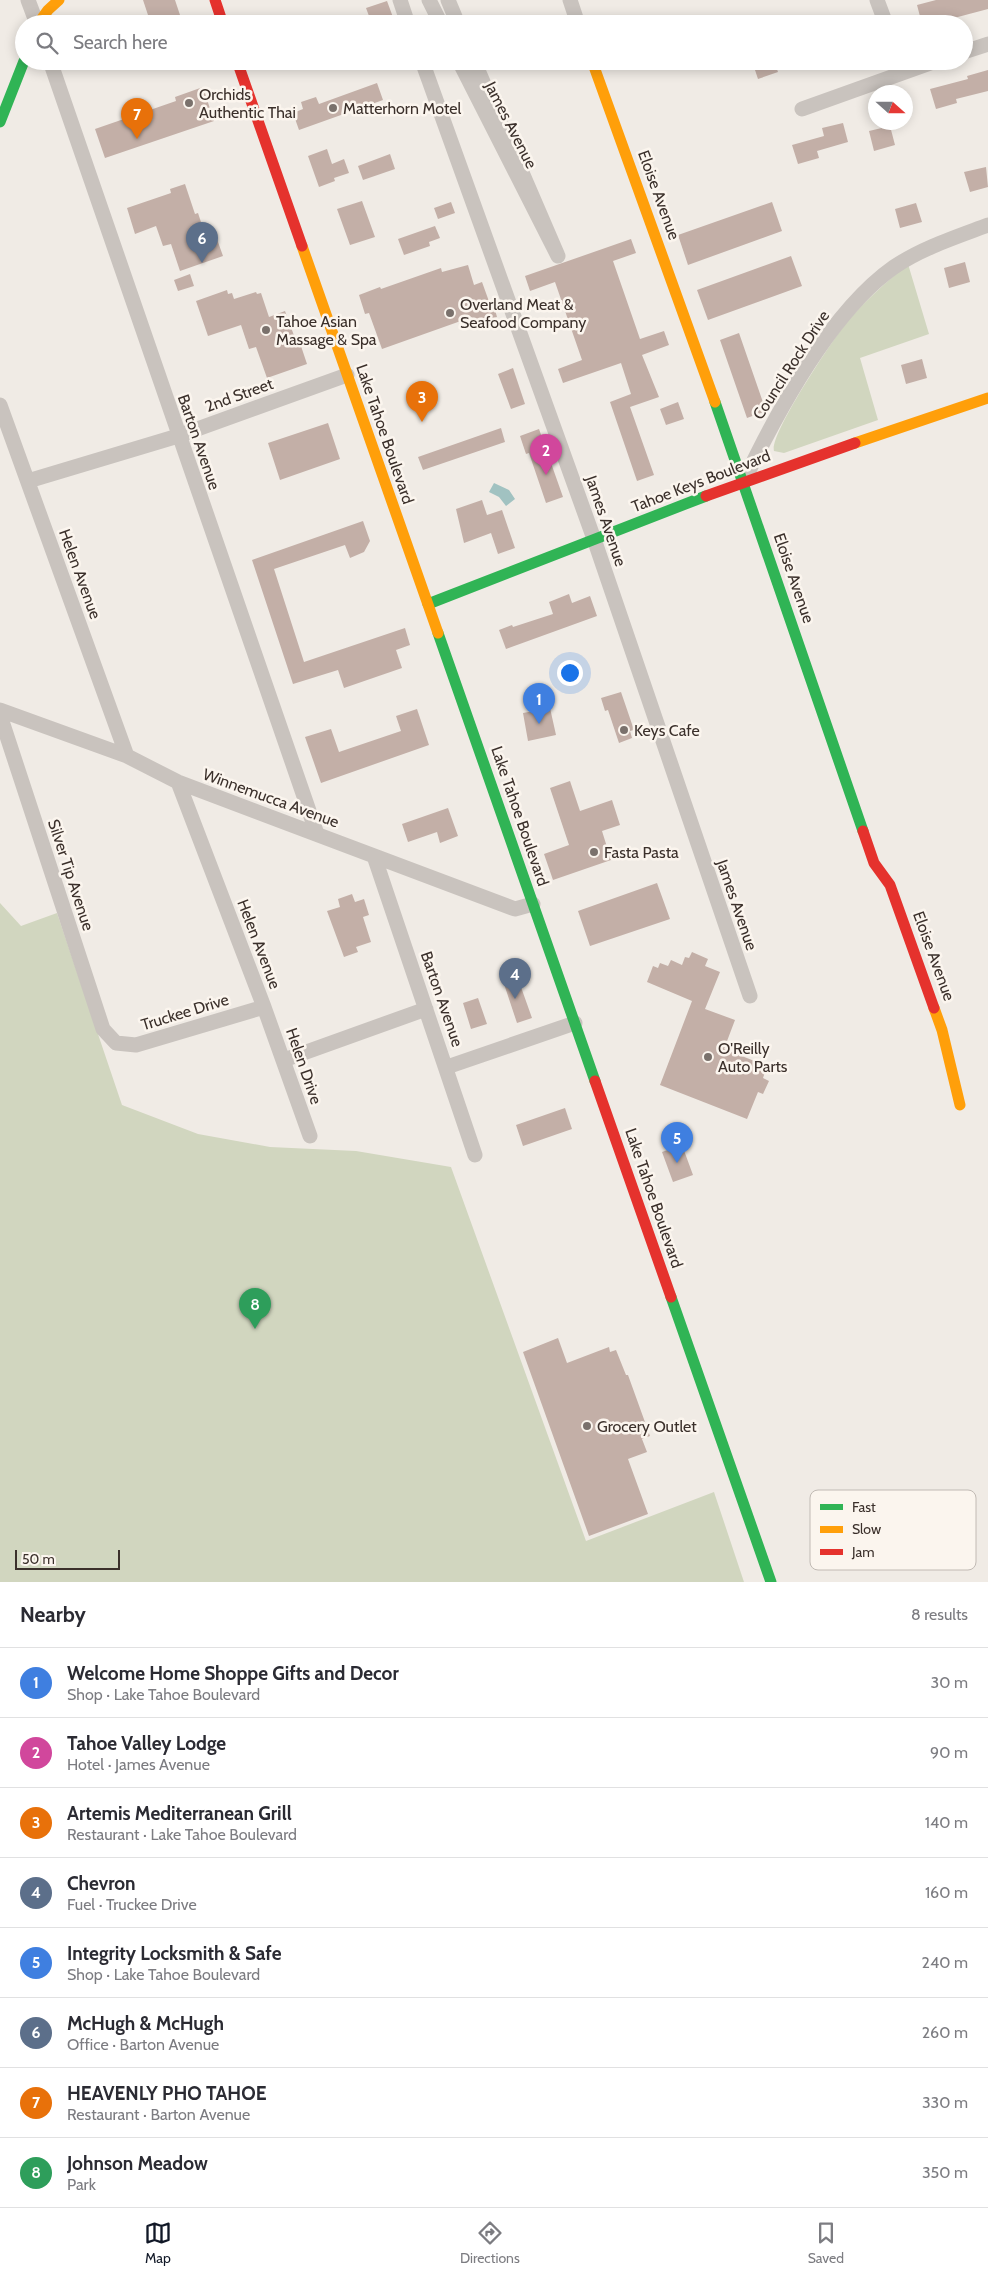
<!DOCTYPE html>
<meta charset="utf-8">
<style>
body{margin:0;font-family:Cabin,sans-serif;background:#f2f2f3;color:#2b2b33}
.compass{position:absolute;left:868px;top:85px;width:45px;height:45px;border-radius:50%;background:#fff;box-shadow:0 2px 12px #0003;rotate:111deg}
.scale{position:absolute;left:15px;bottom:12px;width:105px;box-sizing:border-box;padding-left:5px;border:2px solid #3b302b;border-top:0;font-size:14px;line-height:18px;white-space:nowrap;color:#3b302b;-webkit-text-stroke:4px #fbf5ee;paint-order:stroke}
.you{position:absolute;left:569px;top:672px;width:18px;height:18px;margin:-12px;border:4px solid #fff;border-radius:50%;background:#1a73e8;box-shadow:0 0 0 8px #1a73e833}
.badge{display:grid;place-items:center;width:32px;height:32px;border-radius:50%;background:#111827;color:#fff;font-size:16px;font-weight:700}
.pin{position:absolute;translate:-50% -41px;filter:drop-shadow(0 1px 2px #0008)}
.pin::after{content:'';position:absolute;top:26px;width:18px;height:15px;background:inherit;clip-path:polygon(0 0,100% 0,50% 100%)}
.list{margin:0;padding:0;list-style:none}
h2{display:flex;justify-content:space-between;align-items:center;height:65px;margin:0;padding:0 20px;font-size:21px}
h2 small{font-size:16px;font-weight:400;color:#7c7c81}
.list li{display:grid;grid-template-columns:32px 1fr auto;gap:15px;align-items:center;box-sizing:border-box;height:70px;padding:0 20px;border-top:1px solid #e1e1e2}
.list b{display:block;font-size:19px;white-space:nowrap}
.list p{margin:0;font-size:16px;white-space:nowrap;color:#7c7c81}
.list em{font-size:16px;font-style:normal;color:#7c7c81}
.icon{flex:none;width:28px;height:28px;fill:none;stroke:currentColor;stroke-width:2;stroke-linecap:round;stroke-linejoin:round}
.map{position:relative;flex:none;width:988px;height:1582px;overflow:hidden}
.search{position:absolute;background:#fff;box-shadow:0 2px 12px #0003;left:15px;right:15px;top:15px;height:55px;display:flex;align-items:center;gap:12px;box-sizing:border-box;padding:0 18px;border-radius:28px;color:#7c7c81;font-size:19px}
.sheet{height:625px;background:#fff}
nav{display:flex;justify-content:space-around;align-items:center;box-sizing:border-box;height:70px;border-top:1px solid #e1e1e2;background:#fff;font-size:14px;color:#7c7c81}
nav a{display:grid;justify-items:center;gap:2px}
nav .on{color:#111827}
.map>svg:first-child{display:block}
</style>
<div class="map">
<svg width="988" height="1582" viewBox="0 0 988 1582">
<rect width="100%" height="100%" fill="#f0ebe5"/>
<path fill="#d1d6bf" d="M908,264L929,334L860,358L878,420L784,453L774,451C769,435 833,339 847,322C865,301 886,282 908,264Z
M0,903L21,926L57,913L122,1105L198,1134L270,1147L356,1151L451,1167L586,1541L714,1492L744,1582H0Z"/>
<path fill="#a1c2c1" d="M494,483L509,490L515,499L506,506L499,497L489,492Z"/>
<path fill="#c3afa7" d="M143,0H175L183,24H151Z
M936,0H988V9L954,18L953,16L922,24L917,5Z
M387,1L394,20L385,24H372L366,8Z
M752,61H774L778,72L758,79Z
M988,70V91L956,99L957,103L936,109L930,89L968,79L967,76Z
M377,83L383,100L299,130L293,113L303,109L301,102L316,97L319,104Z
M203,87L214,121L105,158L95,129L176,101L175,97Z
M843,123L848,142L817,151L819,158L798,164L792,145L824,136L822,128Z
M890,126L895,145L874,151L869,131Z
M327,149L332,164L344,159L349,173L334,178L335,181L319,187L308,156Z
M390,154L395,169L363,180L358,166Z
M986,167L988,187L970,192L964,172Z
M185,184L195,214L198,213L204,231L213,228L223,256L180,271L171,244L163,246L156,226L135,234L127,208L171,193L170,189Z
M362,201L375,237L350,245L337,209Z
M451,202L455,213L438,219L434,208Z
M772,202L782,231L688,265L678,235Z
M916,203L922,222L900,228L895,209Z
M435,226L440,238L429,242L430,246L404,255L398,239Z
M631,239L636,253L613,261L640,339L664,331L669,345L642,355L659,397L630,407L654,475L637,481L610,402L631,394L621,363L563,383L558,369L582,360L555,282L530,291L525,276Z
M791,256L802,286L708,320L697,290Z
M965,262L970,282L949,288L944,268Z
M468,265L474,285L482,282L491,307L494,306L497,317L475,325L472,317L382,349L369,313L365,314L359,295L380,287L381,289L441,268L442,272Z
M190,274L194,286L178,291L174,280Z
M227,290L228,294L232,293L234,299L256,292L257,294L261,293L269,317L285,311L296,341L299,340L307,364L267,378L256,347L249,349L241,325L208,336L196,301Z
M739,333L766,411L747,418L720,340Z
M922,359L927,378L906,384L901,365Z
M513,368L525,404L511,409L498,374Z
M678,402L684,419L666,425L660,409Z
M328,423L340,459L280,480L268,443Z
M501,428L505,442L423,470L418,457Z
M539,429L563,497L546,503L529,453L526,454L520,436Z
M482,500L487,515L502,510L515,548L498,554L491,533L464,543L456,509Z
M363,521L370,541L364,552L350,558L345,545L274,569L304,662L405,628L410,645L396,650L402,668L344,688L338,670L293,684L252,560Z
M569,594L572,603L590,596L597,616L506,649L499,630L512,625L513,627L553,614L549,602Z
M621,692L634,730L630,731L632,738L619,743L608,710L605,711L601,698Z
M550,708L556,735L528,741L523,713Z
M417,709L429,745L321,783L305,737L331,729L339,752L401,731L396,716Z
M570,781L580,811L612,800L620,825L602,831L611,860L553,880L544,854L569,845L550,788Z
M448,808L458,836L440,843L437,832L408,842L402,824Z
M657,883L670,919L590,946L578,911Z
M352,894L355,902L364,899L369,915L363,917L371,942L356,947L358,952L344,957L327,911L340,907L338,899Z
M692,952L708,959L705,966L720,972L705,1009L735,1020L724,1049L767,1066L763,1078L769,1081L763,1094L758,1092L747,1119L660,1085L692,1001L647,982L653,966L658,968L660,963L668,966L671,960L682,965L685,957L689,958Z
M516,973L532,1018L517,1023L502,978Z
M478,998L487,1024L471,1029L463,1003Z
M565,1108L572,1129L523,1146L516,1125Z
M682,1145L693,1175L673,1182L662,1152Z
M558,1338L567,1363L609,1347L610,1352L616,1350L626,1375H628L650,1436L642,1439L647,1452L628,1459L648,1514L589,1536L523,1352Z"/>
<g fill="none" stroke-linecap="round" stroke-linejoin="round">
<path stroke="#c9c3be" stroke-width="15" d="M28,0L37,24
M400,0L408,24
M429,0L441,24
M448,0L458,24
M570,0L578,24
M877,0L886,24
M964,52L988,44
M50,61L317,834
M422,61L594,539L750,996
M459,61L558,256L474,61
M802,109L936,61
M0,405L127,756
M28,481L178,436L347,375
M744,481C777,412 830,312 894,267C922,248 956,237 988,225
M0,710L127,756L178,782L515,909L533,904
M0,715L103,1029L116,1043L136,1045L264,1007
M178,782L264,1007L310,1136
M374,856L475,1155
M284,1060L426,1009
M447,1067L575,1023"/>
<path stroke="#30b455" stroke-width="11" d="M0,122L24,61
M715,402L863,831
M428,604L706,496
M438,633L595,1081
M671,1297L771,1582"/>
<path stroke="#ff9f0a" stroke-width="11" d="M38,24L48,10L59,0
M592,61L715,402
M302,246L438,633
M855,443L988,398
M934,1008L942,1030L960,1105"/>
<path stroke="#e5322d" stroke-width="11" d="M215,0L223,24
M237,61L302,246
M706,496L855,443
M863,831L874,863L890,885L934,1008
M595,1081L671,1297"/>
</g>
<g fill="#7a716c" stroke="#fbf5ee" stroke-width="2">
<circle cx="189" cy="103" r="5"/>
<circle cx="333" cy="108" r="5"/>
<circle cx="450" cy="313" r="5"/>
<circle cx="266" cy="330" r="5"/>
<circle cx="624" cy="730" r="5"/>
<circle cx="594" cy="852" r="5"/>
<circle cx="708" cy="1057" r="5"/>
<circle cx="587" cy="1426" r="5"/>
</g>
<g text-anchor="middle" dominant-baseline="central" stroke-width="5" stroke-linejoin="round" paint-order="stroke">
<g font-size="16" fill="#3b302b" stroke="#fbf5ee" text-anchor="start">
<text x="199" y="94">Orchids<tspan x="199" dy="18">Authentic Thai</tspan></text>
<text x="343" y="108">Matterhorn Motel</text>
<text x="460" y="304">Overland Meat &amp;<tspan x="460" dy="18">Seafood Company</tspan></text>
<text x="276" y="321">Tahoe Asian<tspan x="276" dy="18">Massage &amp; Spa</tspan></text>
<text x="634" y="730">Keys Cafe</text>
<text x="604" y="852">Fasta Pasta</text>
<text x="718" y="1048">O'Reilly<tspan x="718" dy="18">Auto Parts</tspan></text>
<text x="597" y="1426">Grocery Outlet</text>
</g>
<g font-size="16" fill="#3b302b" stroke="#fbf5ee">
<text transform="translate(511 125) rotate(63)">James Avenue</text>
<text transform="translate(659 195) rotate(70)">Eloise Avenue</text>
<text transform="translate(791 365) rotate(-57)">Council Rock Drive</text>
<text transform="translate(239 395) rotate(-20)">2nd Street</text>
<text transform="translate(385 434) rotate(71)">Lake Tahoe Boulevard</text>
<text transform="translate(199 442) rotate(71)">Barton Avenue</text>
<text transform="translate(701 481) rotate(-21)">Tahoe Keys Boulevard</text>
<text transform="translate(606 521) rotate(71)">James Avenue</text>
<text transform="translate(80 574) rotate(70)">Helen Avenue</text>
<text transform="translate(794 578) rotate(71)">Eloise Avenue</text>
<text transform="translate(271 798) rotate(20)">Winnemucca Avenue</text>
<text transform="translate(520 816) rotate(71)">Lake Tahoe Boulevard</text>
<text transform="translate(71 875) rotate(72)">Silver Tip Avenue</text>
<text transform="translate(737 905) rotate(71)">James Avenue</text>
<text transform="translate(259 944) rotate(69)">Helen Avenue</text>
<text transform="translate(934 956) rotate(70)">Eloise Avenue</text>
<text transform="translate(442 999) rotate(71)">Barton Avenue</text>
<text transform="translate(185 1012) rotate(-17)">Truckee Drive</text>
<text transform="translate(304 1066) rotate(71)">Helen Drive</text>
<text transform="translate(654 1198) rotate(71)">Lake Tahoe Boulevard</text>
</g>
</g>
<rect x="810" y="1490" width="166" height="80" rx="8" fill="#fbf5ee" stroke="#c1bab4" stroke-width="1"/>
<rect x="820" y="1504" width="23" height="6" fill="#30b455"/>
<rect x="820" y="1526" width="23" height="7" fill="#ff9f0a"/>
<rect x="820" y="1549" width="23" height="6" fill="#e5322d"/>
<g font-size="14" fill="#3b302b">
<text x="852" y="1512">Fast</text>
<text x="852" y="1534">Slow</text>
<text x="852" y="1557">Jam</text>
</g>
</svg>
<svg class="compass" viewBox="-18 -18 36 36"><path d="M0-13l5 13h-10z" fill="#e53935"/><path d="M0 13l5-13h-10z" fill="#7c7c81"/></svg>
<div class="scale">50 m</div>
<div class="you"></div>
<div class="pin badge" style="left:539px;top:724px;background:#3f7fe0">1</div>
<div class="pin badge" style="left:546px;top:475px;background:#d1479c">2</div>
<div class="pin badge" style="left:422px;top:422px;background:#e8710a">3</div>
<div class="pin badge" style="left:515px;top:999px;background:#5c6f8a">4</div>
<div class="pin badge" style="left:677px;top:1163px;background:#3f7fe0">5</div>
<div class="pin badge" style="left:202px;top:263px;background:#5c6f8a">6</div>
<div class="pin badge" style="left:137px;top:139px;background:#e8710a">7</div>
<div class="pin badge" style="left:255px;top:1329px;background:#2e9e5b">8</div>
<div class="search"><svg class="icon" aria-label="search" viewBox="0 0 24 24"><circle cx="10" cy="10" r="6"/><path d="M15 15l6 6"/></svg>Search here</div>
</div>
<section class="sheet">
<h2>Nearby<small>8 results</small></h2>
<ul class="list">
<li><span class="badge" style="background:#3f7fe0">1</span><div><b>Welcome Home Shoppe Gifts and Decor</b><p>Shop · Lake Tahoe Boulevard</p></div><em>30 m</em></li>
<li><span class="badge" style="background:#d1479c">2</span><div><b>Tahoe Valley Lodge</b><p>Hotel · James Avenue</p></div><em>90 m</em></li>
<li><span class="badge" style="background:#e8710a">3</span><div><b>Artemis Mediterranean Grill</b><p>Restaurant · Lake Tahoe Boulevard</p></div><em>140 m</em></li>
<li><span class="badge" style="background:#5c6f8a">4</span><div><b>Chevron</b><p>Fuel · Truckee Drive</p></div><em>160 m</em></li>
<li><span class="badge" style="background:#3f7fe0">5</span><div><b>Integrity Locksmith &amp; Safe</b><p>Shop · Lake Tahoe Boulevard</p></div><em>240 m</em></li>
<li><span class="badge" style="background:#5c6f8a">6</span><div><b>McHugh &amp; McHugh</b><p>Office · Barton Avenue</p></div><em>260 m</em></li>
<li><span class="badge" style="background:#e8710a">7</span><div><b>HEAVENLY PHO TAHOE</b><p>Restaurant · Barton Avenue</p></div><em>330 m</em></li>
<li><span class="badge" style="background:#2e9e5b">8</span><div><b>Johnson Meadow</b><p>Park</p></div><em>350 m</em></li>
</ul>
</section>
<nav>
<a class="on"><svg class="icon" aria-label="map" viewBox="0 0 24 24"><path d="M3 6l6-2 6 2 6-2v14l-6 2-6-2-6 2zM9 4v14M15 6v14"/></svg>Map</a>
<a><svg class="icon" aria-label="directions" viewBox="0 0 24 24"><path d="M12 3l9 9-9 9-9-9zM9 14v-3h6M13 9l2 2-2 2"/></svg>Directions</a>
<a><svg class="icon" aria-label="saved" viewBox="0 0 24 24"><path d="M7 4h10v16l-5-4-5 4z"/></svg>Saved</a>
</nav>
